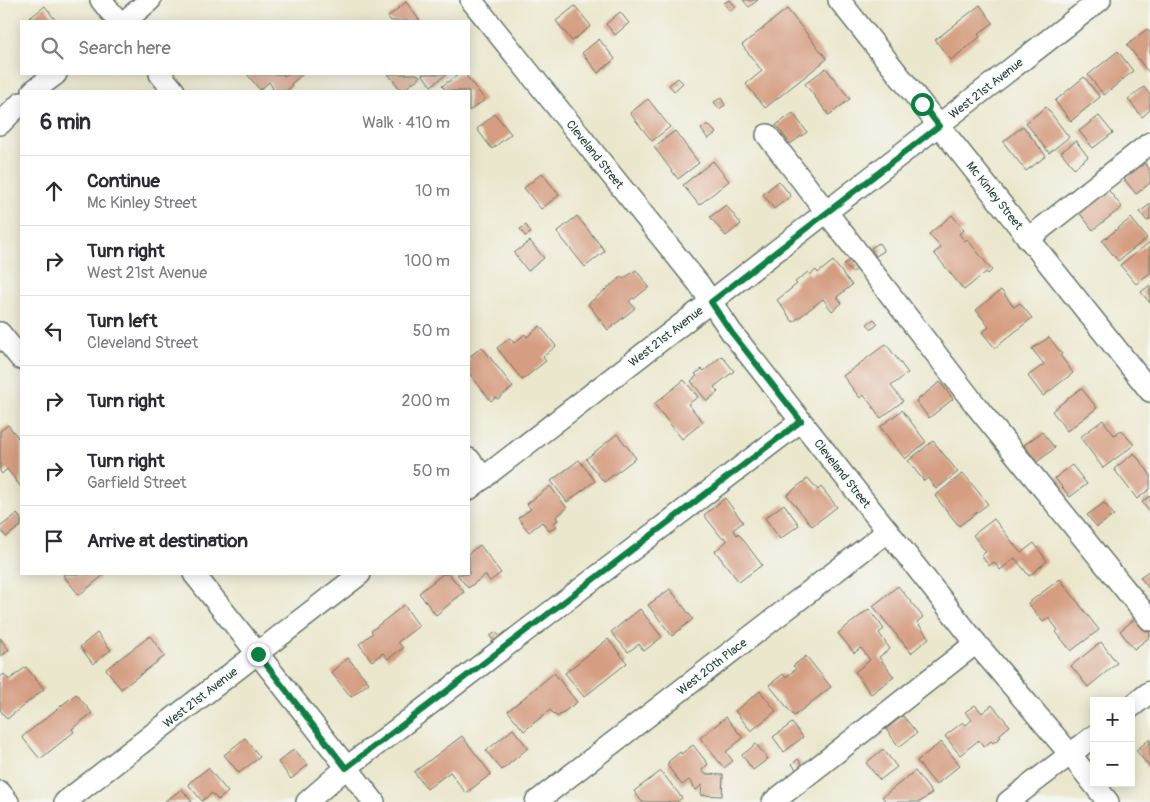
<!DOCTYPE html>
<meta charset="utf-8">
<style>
body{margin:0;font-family:Pangolin,sans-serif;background:#f2f2f3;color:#2b2b33}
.controls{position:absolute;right:15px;bottom:15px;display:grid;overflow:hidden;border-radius:0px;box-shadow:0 2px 12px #0003}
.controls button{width:45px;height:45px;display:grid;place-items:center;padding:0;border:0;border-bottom:1px solid #e1e1e2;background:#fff;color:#2b2b33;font:25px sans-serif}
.stop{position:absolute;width:15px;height:15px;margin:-11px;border:4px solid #0b8043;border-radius:50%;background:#fff}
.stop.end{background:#0b8043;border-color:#fff;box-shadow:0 1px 5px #0008}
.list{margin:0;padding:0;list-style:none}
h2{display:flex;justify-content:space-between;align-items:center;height:65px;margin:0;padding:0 20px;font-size:21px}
h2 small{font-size:16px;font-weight:400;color:#7c7c81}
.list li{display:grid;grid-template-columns:32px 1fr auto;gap:15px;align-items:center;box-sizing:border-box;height:70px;padding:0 20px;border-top:1px solid #e1e1e2}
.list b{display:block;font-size:19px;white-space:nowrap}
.list p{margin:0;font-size:16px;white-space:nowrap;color:#7c7c81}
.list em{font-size:16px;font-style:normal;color:#7c7c81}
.icon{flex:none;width:28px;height:28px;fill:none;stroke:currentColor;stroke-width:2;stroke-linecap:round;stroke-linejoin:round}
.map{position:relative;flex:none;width:1150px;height:802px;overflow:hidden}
.search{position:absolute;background:#fff;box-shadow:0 2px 12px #0003;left:20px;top:20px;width:450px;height:55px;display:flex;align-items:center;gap:12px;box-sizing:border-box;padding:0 18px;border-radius:0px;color:#7c7c81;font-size:19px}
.panel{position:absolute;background:#fff;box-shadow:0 2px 12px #0003;left:20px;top:90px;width:450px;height:485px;border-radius:0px}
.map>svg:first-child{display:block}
</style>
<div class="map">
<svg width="1150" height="802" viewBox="0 0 1150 802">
<rect width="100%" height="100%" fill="#f6f6f2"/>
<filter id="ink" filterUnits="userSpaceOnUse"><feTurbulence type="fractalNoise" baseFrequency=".02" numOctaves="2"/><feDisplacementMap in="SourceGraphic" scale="10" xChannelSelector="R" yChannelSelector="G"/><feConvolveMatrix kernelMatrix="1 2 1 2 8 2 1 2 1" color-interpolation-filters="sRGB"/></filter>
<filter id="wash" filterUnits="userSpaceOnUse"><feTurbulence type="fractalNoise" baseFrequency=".0096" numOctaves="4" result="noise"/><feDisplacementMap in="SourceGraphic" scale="20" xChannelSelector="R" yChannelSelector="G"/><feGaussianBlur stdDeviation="1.12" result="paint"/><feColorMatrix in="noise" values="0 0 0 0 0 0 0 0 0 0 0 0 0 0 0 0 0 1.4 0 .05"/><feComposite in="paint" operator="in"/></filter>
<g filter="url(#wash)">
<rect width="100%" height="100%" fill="#ebe7cd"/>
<g id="blocks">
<path fill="#d59d81" d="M729,0H730L736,7L730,11L724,3Z
M743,0H758L749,7Z
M406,2L420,21H391L388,17Z
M980,5L993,23L978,34L980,37L951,60L935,40Z
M45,6L56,21H26Z
M575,6L591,26L572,41L556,21Z
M787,9L827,59L765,108L746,84L762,71L742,45Z
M620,12L629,23L615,35L606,24Z
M1147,29L1150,33V74L1127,45Z
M599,39L615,59L598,73L582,53Z
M1118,51L1133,71L1104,95L1088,75Z
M826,68L850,99L829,115L805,84Z
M247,74H283L284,76L287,74H303L291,84L292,86L286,91H269L273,88L269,82L260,90Z
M388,74H417L420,77L402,91Z
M422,74H447L431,86Z
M459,74H465L485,100L469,111V91H447L442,86Z
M1084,77L1100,97L1071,121L1055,101Z
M678,78L683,83L674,91L669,85Z
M1144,87L1150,95V110L1142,117L1128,99Z
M721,98L725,105L719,109L714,102Z
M648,99L670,127L652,141L630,113Z
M1046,107L1069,137L1049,153L1026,123Z
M793,113L807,132L790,144L776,125Z
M495,114L511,134L492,149L477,129Z
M1099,116L1113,133L1093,148L1079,131Z
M708,124L716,133L708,139L701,129Z
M1023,126L1046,156L1026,171L1003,142Z
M675,131L699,163L678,179L654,147Z
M1076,141L1088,157L1074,168L1061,152Z
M713,161L729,181L699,205L683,185Z
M1145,163L1150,170V183L1136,194L1124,179Z
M542,173L559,195L541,209L524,188Z
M779,181L791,196L774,209L763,194Z
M1106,187L1122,207L1093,230L1077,210Z
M1150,204V219L1147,221L1140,212Z
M726,205L741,224L726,236L710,217Z
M952,215L964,230L959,234L965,241L967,239L992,270L988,274L986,272L964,290L934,253L941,248L929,234Z
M577,216L605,251L585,267L557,232Z
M1131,218L1147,238L1118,261L1102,241Z
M526,225L531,233L525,236L520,229Z
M530,241L544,258L528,271L514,253Z
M1150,242V273L1136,284L1120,265Z
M879,243L884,251L876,256L871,248Z
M852,258L859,267L852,273L844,264Z
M833,261L852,285L837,297L842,303L832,311L823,299L793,322L777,300L797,284L795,282L808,272L810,275L816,270L818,273Z
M636,270L649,287L634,299L633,298L629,301L635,308L608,330L588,304L621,277L623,279Z
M1150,285V303L1141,292Z
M1001,290L1014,307L1020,303L1032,318L995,348L982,332L989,327L976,310Z
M874,319L878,324L872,329L867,324Z
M540,326L556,346L543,357L546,361L522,380L497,348L510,338L514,343L525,334L527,337Z
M1049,337L1062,354L1060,355L1073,373L1043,396L1028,376L1044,364L1032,349Z
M886,344L908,373L891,386L903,401L881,418L864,395L860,398L843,376Z
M482,347L513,387L498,399L496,397L491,401L469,373V357Z
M722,356L734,371L714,387L718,392L707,401L691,381L697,376L695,374L702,369L704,371Z
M684,380L698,397L688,404L703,422L682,439L654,404Z
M940,382L953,399L929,418L916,401Z
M1081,388L1097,408L1067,431L1052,411Z
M902,410L926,442L905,459L880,427Z
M1103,420L1114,435L1121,430L1134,445L1103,468L1080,437Z
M8,425L21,441V487L7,469L2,474L0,471V431Z
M1042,432L1055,448L1037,462L1024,445Z
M617,434L636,458L604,482L586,459Z
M933,441L958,472L936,489L928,478L924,481L908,461Z
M1134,453L1150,474V489L1137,499L1114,469Z
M579,460L595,481L567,502L551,481Z
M1072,465L1087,484L1070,497L1055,478Z
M963,473L988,504L959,526L935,496Z
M808,478L818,490L821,487L837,507L812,526L787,495Z
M550,486L567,508L556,517L558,520L554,523L557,526L549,531L542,522L529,532L518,518L531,509L527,504Z
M1150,496V513L1142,502Z
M725,498L743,522L733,530L737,535L738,533L762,565L739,582L715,551L727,541L724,537L722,538L704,515Z
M1104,503L1114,515L1097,527L1087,515Z
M784,504L799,525L780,539L765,518Z
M17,514L21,519V526L6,537L0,529V527Z
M994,519L1021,553L1034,543L1047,561L1029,576L1015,558L1000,570L994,562L989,566L981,555L986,552L973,535Z
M480,545L501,573L490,581L485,575L468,588L457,574H469V553Z
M1150,570V590L1140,577Z
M64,574H105L79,595L63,575Z
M443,574H449L464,592L436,615L419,593Z
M1060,579L1099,630L1071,651L1056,632L1058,630L1049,618L1043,622L1028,603Z
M898,586L923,617L917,622L929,638L911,653L873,606Z
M670,589L693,619L672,636L648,605Z
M404,605L419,626L398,642L403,648L388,659L383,653L372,661L359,644L373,633L371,631Z
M640,609L662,637L644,651L639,644L628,652L611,632Z
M869,609L884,629L879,633L890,649L879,657L894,677L871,694L855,672L870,660L861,648L854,653L838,633Z
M1137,617L1150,634V637L1134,649L1120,631Z
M496,632L500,637L495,642L490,636Z
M97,633L111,650L93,664L80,647Z
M150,636L165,656L121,689L106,669Z
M0,638L9,650L0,657Z
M608,639L627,663L584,697L565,673Z
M1101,642L1117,663L1088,687L1071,666Z
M806,656L831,687L794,716L769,685L783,674L786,677L796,669L793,666Z
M348,658L369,683L351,697L331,672Z
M26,667L44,689L7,719L0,710V677L4,674L9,680Z
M554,673L577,702L557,717L550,710L524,731L508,711Z
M760,691L776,711L751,731L735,711Z
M76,694L92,713L72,729L74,732L40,759L22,737Z
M975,705L982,713L992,705L1010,726L999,735L1001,737L993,743L991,741L984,747L979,740L960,755L945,736L963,722L966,725L972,720L965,712Z
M903,716L917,733L899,747L886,729Z
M726,717L743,738L726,752L733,761L724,768L700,738Z
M792,723L803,737L784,752L773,737Z
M513,729L528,748L502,770L486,751Z
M462,736L491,774L466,793L450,772L427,789L414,772Z
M245,738L260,757L239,773L224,755Z
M1150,739V768L1136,750Z
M941,742L960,765L936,785L917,761Z
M756,744L768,759L753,770L742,755Z
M693,745L708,764L702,770L705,774L723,775L722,796L701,795L702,785L696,790L689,780L682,785L667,765L669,763L668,762L680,752L681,754Z
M294,749L308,765L291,779L278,762Z
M883,749L897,767L880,780L866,763Z
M798,759L804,767L798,772L792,764Z
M208,768L228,792L218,800L212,793L202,801L188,784Z
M661,771L682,798L677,802H670L669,801L667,802H642L634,791Z
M915,771L932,793L920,802H887L882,797Z
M182,789L192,802H164Z"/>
</g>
</g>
<g filter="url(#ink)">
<use href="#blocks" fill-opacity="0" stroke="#66786a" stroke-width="1"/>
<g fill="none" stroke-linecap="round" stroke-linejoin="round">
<g stroke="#66786a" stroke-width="24">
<g id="minor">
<path d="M101,0L118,21"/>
<path id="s1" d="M471,0L699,284L732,333L801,421L976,643L1070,754L1108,802"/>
<path id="s2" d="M839,0L1150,391"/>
<path d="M125,21L150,0"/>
<path d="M160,74L174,91"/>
<path d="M33,91L56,74"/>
<path d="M0,124L21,103"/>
<path d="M767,135L977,407L1150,620"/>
<path d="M1028,239L1150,143"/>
<path d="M0,333L21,359"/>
<path d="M469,459L484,478"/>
<path id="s3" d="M469,489L1100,0"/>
<path d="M194,574L258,654L374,802"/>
<path d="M1131,707L1150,692"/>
<path d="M0,792L8,802"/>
<path id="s4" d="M65,802L360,574"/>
<path d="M307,802L346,768L801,421"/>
<path id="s5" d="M536,802L888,531"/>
<path d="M773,802L976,643"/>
<path d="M1008,802L1094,736"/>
</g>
</g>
<use href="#minor" stroke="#fff" stroke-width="21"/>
</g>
</g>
<g fill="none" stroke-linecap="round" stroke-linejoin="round" filter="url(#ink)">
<path stroke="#0b8043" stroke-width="6" d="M258,654L346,768L801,421L732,333L711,302L939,126L922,104"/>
</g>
<g text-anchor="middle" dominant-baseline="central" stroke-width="5" stroke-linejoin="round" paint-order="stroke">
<g font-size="12" fill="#1f3d34" stroke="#f6f6f2">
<text stroke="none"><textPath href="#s3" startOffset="654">West 21st Avenue</textPath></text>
<text stroke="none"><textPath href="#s1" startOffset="198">Cleveland Street</textPath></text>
<text stroke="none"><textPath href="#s2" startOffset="250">Mc Kinley Street</textPath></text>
<text stroke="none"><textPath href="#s3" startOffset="249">West 21st Avenue</textPath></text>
<text stroke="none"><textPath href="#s1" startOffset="602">Cleveland Street</textPath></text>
<text stroke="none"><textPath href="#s5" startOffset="222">West 20th Place</textPath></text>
<text stroke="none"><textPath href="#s4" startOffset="171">West 21st Avenue</textPath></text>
</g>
</g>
</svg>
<div class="controls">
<button>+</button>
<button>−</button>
</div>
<div class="stop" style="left:922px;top:104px"></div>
<div class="stop end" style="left:258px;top:654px"></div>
<div class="search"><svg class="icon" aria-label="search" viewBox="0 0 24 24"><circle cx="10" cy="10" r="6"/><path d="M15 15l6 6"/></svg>Search here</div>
<section class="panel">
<h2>6 min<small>Walk · 410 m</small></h2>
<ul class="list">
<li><svg class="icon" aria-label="ahead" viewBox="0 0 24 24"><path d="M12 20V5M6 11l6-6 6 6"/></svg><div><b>Continue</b><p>Mc Kinley Street</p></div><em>10 m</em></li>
<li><svg class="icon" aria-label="right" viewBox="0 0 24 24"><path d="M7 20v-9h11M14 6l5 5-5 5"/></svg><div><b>Turn right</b><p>West 21st Avenue</p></div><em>100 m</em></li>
<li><svg class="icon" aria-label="left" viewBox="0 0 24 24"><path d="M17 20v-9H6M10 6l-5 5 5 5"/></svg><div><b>Turn left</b><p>Cleveland Street</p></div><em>50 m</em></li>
<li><svg class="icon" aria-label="right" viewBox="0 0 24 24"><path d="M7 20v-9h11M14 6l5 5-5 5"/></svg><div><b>Turn right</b></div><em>200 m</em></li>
<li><svg class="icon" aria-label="right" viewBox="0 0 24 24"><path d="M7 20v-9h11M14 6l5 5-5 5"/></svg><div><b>Turn right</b><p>Garfield Street</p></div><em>50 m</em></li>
<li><svg class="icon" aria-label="arrive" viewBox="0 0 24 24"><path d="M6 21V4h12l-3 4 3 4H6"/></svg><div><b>Arrive at destination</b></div></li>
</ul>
</section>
</div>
